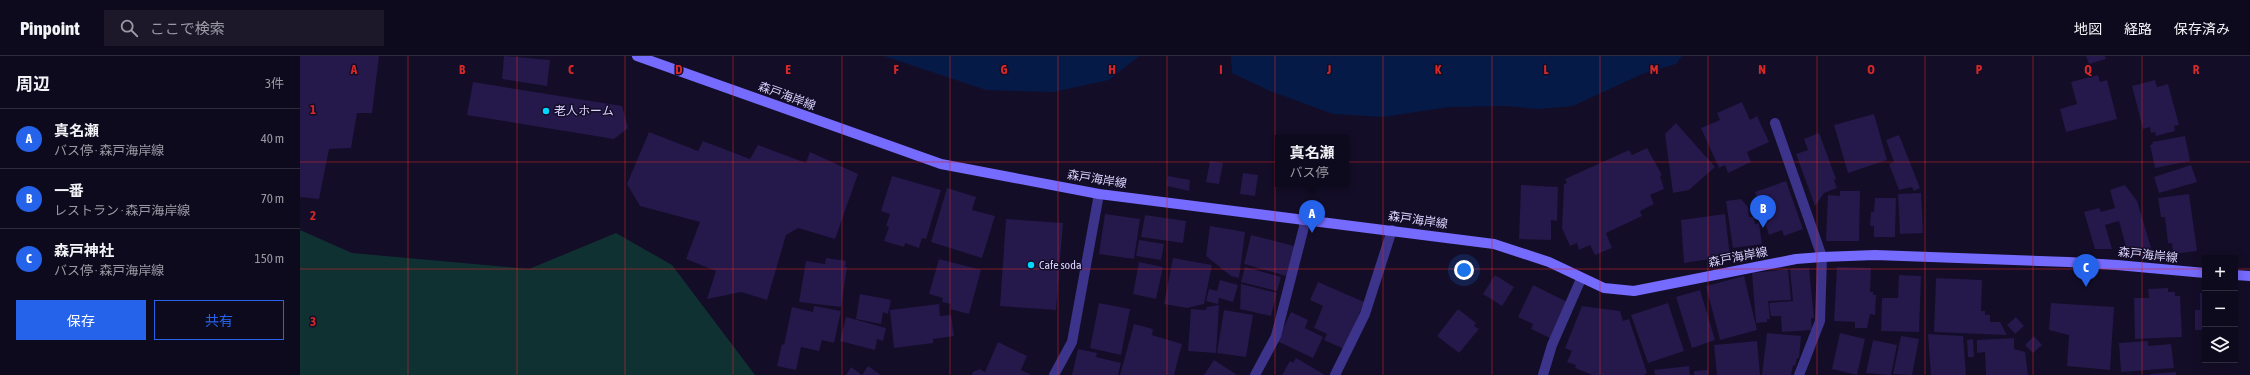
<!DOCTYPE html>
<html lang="ja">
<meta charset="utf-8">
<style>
body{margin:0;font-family:"Asap Condensed","Noto Sans JP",sans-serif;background:#1c182a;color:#f1f3f6}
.controls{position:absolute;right:12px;bottom:12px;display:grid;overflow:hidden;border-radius:0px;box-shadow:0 2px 10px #0003}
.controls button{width:36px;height:36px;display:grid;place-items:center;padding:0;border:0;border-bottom:1px solid #2e2b3b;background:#0e0a1d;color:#f1f3f6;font:20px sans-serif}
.you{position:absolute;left:1164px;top:214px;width:14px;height:14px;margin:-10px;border:3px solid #fff;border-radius:50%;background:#1a73e8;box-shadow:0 0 0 6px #1a73e833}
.badge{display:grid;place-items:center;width:26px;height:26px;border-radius:50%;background:#2563eb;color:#fff;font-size:13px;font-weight:700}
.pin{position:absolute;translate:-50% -33px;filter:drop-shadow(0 1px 2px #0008)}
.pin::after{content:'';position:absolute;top:21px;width:14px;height:12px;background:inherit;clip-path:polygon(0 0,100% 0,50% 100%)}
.popup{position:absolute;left:975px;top:79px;width:74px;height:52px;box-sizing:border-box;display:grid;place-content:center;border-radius:0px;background:#0e0a1d;filter:drop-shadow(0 1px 3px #0005);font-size:13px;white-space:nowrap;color:#9b9aa4}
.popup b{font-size:15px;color:#f1f3f6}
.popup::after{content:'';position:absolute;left:50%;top:100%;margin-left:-8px;border:8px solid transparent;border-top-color:#0e0a1d}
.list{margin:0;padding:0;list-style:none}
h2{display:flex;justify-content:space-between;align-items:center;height:52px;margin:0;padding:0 16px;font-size:17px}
h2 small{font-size:13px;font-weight:400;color:#9b9aa4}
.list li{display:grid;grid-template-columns:26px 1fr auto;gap:12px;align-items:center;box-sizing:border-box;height:60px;padding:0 16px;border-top:1px solid #2e2b3b}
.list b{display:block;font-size:15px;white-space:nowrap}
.list p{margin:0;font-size:13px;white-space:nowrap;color:#9b9aa4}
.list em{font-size:13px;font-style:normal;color:#9b9aa4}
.actions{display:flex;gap:8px;padding:12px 16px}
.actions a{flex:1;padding:9px 0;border:1px solid #2563eb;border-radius:0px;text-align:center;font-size:14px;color:#2563eb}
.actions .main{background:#2563eb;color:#fff}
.icon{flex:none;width:22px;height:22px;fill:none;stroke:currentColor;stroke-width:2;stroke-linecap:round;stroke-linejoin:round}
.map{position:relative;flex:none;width:1950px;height:319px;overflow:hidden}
header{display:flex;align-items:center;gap:24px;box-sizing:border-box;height:56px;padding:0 20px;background:#0e0a1d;border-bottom:1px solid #2e2b3b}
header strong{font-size:19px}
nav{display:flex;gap:22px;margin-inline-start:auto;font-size:14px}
.search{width:280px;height:36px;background:#1c182a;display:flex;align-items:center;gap:10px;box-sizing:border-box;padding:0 14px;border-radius:0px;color:#9b9aa4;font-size:15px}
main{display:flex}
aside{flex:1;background:#0e0a1d}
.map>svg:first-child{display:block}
</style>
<header>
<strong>Pinpoint</strong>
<div class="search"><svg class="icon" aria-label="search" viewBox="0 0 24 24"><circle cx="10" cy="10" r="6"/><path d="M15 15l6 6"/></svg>ここで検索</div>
<nav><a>地図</a><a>経路</a><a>保存済み</a></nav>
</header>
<main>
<aside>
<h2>周辺<small>3件</small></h2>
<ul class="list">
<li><span class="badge">A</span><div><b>真名瀬</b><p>バス停 · 森戸海岸線</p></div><em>40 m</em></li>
<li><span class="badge">B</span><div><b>一番</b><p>レストラン · 森戸海岸線</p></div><em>70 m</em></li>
<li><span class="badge">C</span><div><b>森戸神社</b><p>バス停 · 森戸海岸線</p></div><em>150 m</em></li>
</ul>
<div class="actions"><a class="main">保存</a><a>共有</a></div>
</aside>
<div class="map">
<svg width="1950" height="319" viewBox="0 0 1950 319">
<rect width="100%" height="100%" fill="#130d27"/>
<path fill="#103132" d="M0,174L52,197L229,213L316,177L372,209L455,319H0Z"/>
<path fill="#061a48" d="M584,0H839L809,24L753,36L686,34Z
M931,0H1382L1376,8L1342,18L1273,50L1238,53L1206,50L1149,51L1083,61L1033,58L970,35L932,17Z"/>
<path fill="#25184a" d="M0,0H79L72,57H57L51,92L29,93L19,143L0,141Z
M204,0L250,4L247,30L202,23Z
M1786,0H1805L1806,3L1789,8Z
M1798,19L1800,26L1807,24L1817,63L1766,76L1760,53L1777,48L1771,26Z
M1855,24L1857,31L1868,28L1879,69L1874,70L1875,75L1856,80L1855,76L1851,77L1850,71L1843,73L1832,30Z
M173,26L322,50L328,72L314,83L167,59Z
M1442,46L1450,64L1457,60L1469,86L1447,96L1451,106L1428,117L1425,109L1419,112L1401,72L1420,64L1417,57Z
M1574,58L1587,104L1548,117L1534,69Z
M1376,67L1415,111L1389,134L1373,137L1365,78Z
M349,76L398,95L403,85L450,103L458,89L506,107L510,96L558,118L535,183L498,172L486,179L467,244L441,236L407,243L416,215L386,203L400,166L340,150L327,128Z
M1519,77L1536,123L1534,124L1537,132L1524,137L1515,150L1496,98L1508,94L1504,83Z
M1599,79L1620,132L1614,135L1612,131L1599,134L1589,108L1594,106L1586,84Z
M1885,80L1890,105L1855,112L1850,89L1853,88L1852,86Z
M1347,92L1362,119L1360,120L1364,133L1350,139L1354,148L1340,155L1342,160L1306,177L1312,192L1295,199L1290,189L1279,194L1277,187L1270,190L1262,172L1264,128L1267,127L1265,123L1329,94L1332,99Z
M910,105L923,107L919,128L906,126Z
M1891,109L1897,126L1859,137L1854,121Z
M943,117L958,119L955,140L940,138Z
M592,120L641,134L626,183L622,182L619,192L605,187L604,191L584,185L589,171L586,170L590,158L581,155Z
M868,120L890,124L889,135L867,130Z
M1486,125L1503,173L1484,180L1482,174L1469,179L1455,136Z
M1221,129L1258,131L1257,165L1251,164V184L1219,183Z
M1825,129L1837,145L1852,195L1827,194L1819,165L1805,169L1812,193H1795L1784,156L1799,152L1801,156L1815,152L1810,134Z
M647,132L676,141L672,154L695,160L682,202L631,186Z
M1540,135H1560L1559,185H1526L1528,139L1540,140Z
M1621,137L1623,177L1600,178L1598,138Z
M1889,138L1897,195L1873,198L1872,187H1868L1865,161H1861L1858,142Z
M1575,142H1596L1595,181H1574V170H1570L1571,156H1574Z
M1441,143L1448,151L1449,161H1454L1455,168L1459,167L1462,188L1433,192L1426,145Z
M805,158L840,163L834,203L799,198Z
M1425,158L1430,200L1384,207L1381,164Z
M845,159L886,165L883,187L841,181Z
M706,163L763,167L756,254L700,250Z
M910,170L945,176L939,222L931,220L906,200Z
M951,179L998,191L990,221L944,208Z
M839,184L864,188L861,204L836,200Z
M526,202L546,205L545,211H547L541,251L499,246L506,205L525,208Z
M873,202L912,209L904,248L887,252L864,248Z
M639,203L681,214L669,258L650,253L651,248L642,246L643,242L629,238Z
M839,206L863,211L856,243L833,238Z
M945,211L981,221L977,235L941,226Z
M1537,211L1571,212L1570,236H1573V239H1576L1575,259L1570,258L1567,272H1555V266L1534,265Z
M1509,212L1514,262H1511L1512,274L1482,276L1481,260H1471L1469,247L1493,245L1490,213Z
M1488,213L1491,244L1468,245L1470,263H1467V266L1456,267L1452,217Z
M1195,219L1214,231L1202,250L1183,238Z
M1599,219L1621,220L1619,276L1581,275L1582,242H1598Z
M1444,220L1457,274L1420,284L1406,230Z
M1636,222L1682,224L1681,255H1685V259H1690V266H1700L1707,279L1634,276Z
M920,224L938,229L933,246L919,242L918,248L906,245L909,233L917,235Z
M1018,226L1064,246L1044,293L1024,284L1027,278L1014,272L1023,250L1010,244Z
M941,228L977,237L971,260L940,253Z
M1233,229L1269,247L1252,283L1231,273L1233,268L1218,261Z
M1868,232V236H1875V240H1880L1882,281L1835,283L1834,242H1849L1848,233Z
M1400,234L1415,284L1392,292L1376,241Z
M1900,237H1905V274H1895V254H1900Z
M1935,237H1937V274H1935Z
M560,238L591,244L588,258L583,256L581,268L556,263Z
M799,247L830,253L821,299L790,292Z
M1368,247L1384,295L1348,307L1331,259Z
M1751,247L1814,251L1810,314L1767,310L1769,279L1749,274Z
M639,248L640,260L651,259L654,280L633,283V287L594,292L590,254Z
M919,249L916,297L888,295L891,253L906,254L907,251Z
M514,250L541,255L534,287L522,284L519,295L501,291L496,314L477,310L482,288L484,289L492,251L513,256Z
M1282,250L1320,255L1323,265L1329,263L1347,317L1344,319H1292L1275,312L1276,309L1267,306L1272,295L1265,292Z
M1158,253L1176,267L1174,270L1179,273L1159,297L1137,280Z
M924,254L953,259L946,301L917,297Z
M991,256L1008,264L1005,272L1023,281L1013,302L977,285Z
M546,261L586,272L583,285L577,283L575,294L540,285Z
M1716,261L1724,270L1715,278L1707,269Z
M834,268L853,273L852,279L882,288L874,319H820Z
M1467,277L1501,280L1499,302H1497L1495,310L1493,309L1491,319H1462Z
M1540,277L1565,283L1557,319L1532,313Z
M1628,278L1663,280L1666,319H1631Z
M1601,280L1619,283L1612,319L1593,318Z
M1734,280L1742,289L1733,297L1725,289Z
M1714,282V293L1725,296L1728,319H1686L1685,296L1677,297V284Z
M1673,283L1674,301H1668L1667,284Z
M1573,284L1597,289L1591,319L1566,317Z
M1457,285L1460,319H1417L1414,289Z
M1848,285V290L1871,288L1874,312L1821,316L1819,287Z
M698,286L727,300L721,314L731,319H672L673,316L680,313L685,316Z
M778,293L797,297L796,301L821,307L818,319H772Z
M996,302L1025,319H982L990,305L993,307Z
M914,304L937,319H904Z
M568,310L581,319H546L551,311L562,319Z
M1389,310L1390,319H1355L1354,314Z
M1408,314V319H1394V315Z
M1876,316V319H1851L1850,318Z"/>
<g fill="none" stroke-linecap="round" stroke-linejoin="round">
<path stroke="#3c348a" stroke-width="10" d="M1475,67L1522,201
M754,319L772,286L799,138
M955,319L976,280L1006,163
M1035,319L1065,258L1092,174
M1243,319L1252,289L1281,223"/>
<path stroke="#3c348a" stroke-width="10" d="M1499,319L1520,265L1522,201"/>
<path stroke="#766bff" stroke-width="10" d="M337,0L641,108L799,138L1194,188L1249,206L1304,232L1334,235L1496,203L1522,201L1575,199L1768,206L1817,209L1905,217
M1935,219L1950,220"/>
</g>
<path fill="none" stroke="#d62828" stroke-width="1" stroke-opacity="0.55" d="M108,0V319M217,0V319M325,0V319M433,0V319M542,0V319M650,0V319M758,0V319M867,0V319M975,0V319M1083,0V319M1192,0V319M1300,0V319M1408,0V319M1517,0V319M1625,0V319M1733,0V319M1842,0V319M0,106H1950M0,213H1905M1935,213H1950"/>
<g fill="#00d7ff" stroke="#130d27" stroke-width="1.5">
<circle cx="246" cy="55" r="4"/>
<circle cx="731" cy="209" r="4"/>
</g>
<g text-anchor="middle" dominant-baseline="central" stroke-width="3" stroke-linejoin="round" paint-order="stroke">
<g font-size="12" fill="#dbd4ff" stroke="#130d27">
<text transform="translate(487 40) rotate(20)">森戸海岸線</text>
<text transform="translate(797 123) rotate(9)">森戸海岸線</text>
<text transform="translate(1118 164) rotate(8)">森戸海岸線</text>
<text transform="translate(1848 199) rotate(6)">森戸海岸線</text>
<text transform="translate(1438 201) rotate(-11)">森戸海岸線</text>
</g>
<g font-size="12" fill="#dbd4ff" stroke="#130d27" text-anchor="start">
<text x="254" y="55">老人ホーム</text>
<text x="739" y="209">Cafe soda</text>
</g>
</g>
<g font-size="13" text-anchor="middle" font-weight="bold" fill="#d62828" stroke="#130d27" stroke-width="3" stroke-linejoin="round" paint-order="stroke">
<text x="54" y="18">A</text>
<text x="162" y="18">B</text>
<text x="271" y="18">C</text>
<text x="379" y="18">D</text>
<text x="488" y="18">E</text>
<text x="596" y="18">F</text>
<text x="704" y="18">G</text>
<text x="812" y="18">H</text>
<text x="921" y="18">I</text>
<text x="1029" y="18">J</text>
<text x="1138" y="18">K</text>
<text x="1246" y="18">L</text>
<text x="1354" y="18">M</text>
<text x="1462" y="18">N</text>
<text x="1571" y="18">O</text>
<text x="1679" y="18">P</text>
<text x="1788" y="18">Q</text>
<text x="1896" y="18">R</text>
<text x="13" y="58">1</text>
<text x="13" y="164">2</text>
<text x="13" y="270">3</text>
</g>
</svg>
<div class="controls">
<button>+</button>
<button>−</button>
<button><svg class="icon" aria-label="layers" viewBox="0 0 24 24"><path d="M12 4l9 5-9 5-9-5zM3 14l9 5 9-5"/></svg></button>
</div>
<div class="you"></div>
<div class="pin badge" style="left:1012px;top:177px">A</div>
<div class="popup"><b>真名瀬</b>バス停</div>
<div class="pin badge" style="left:1463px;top:172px">B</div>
<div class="pin badge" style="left:1786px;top:231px">C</div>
</div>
</main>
